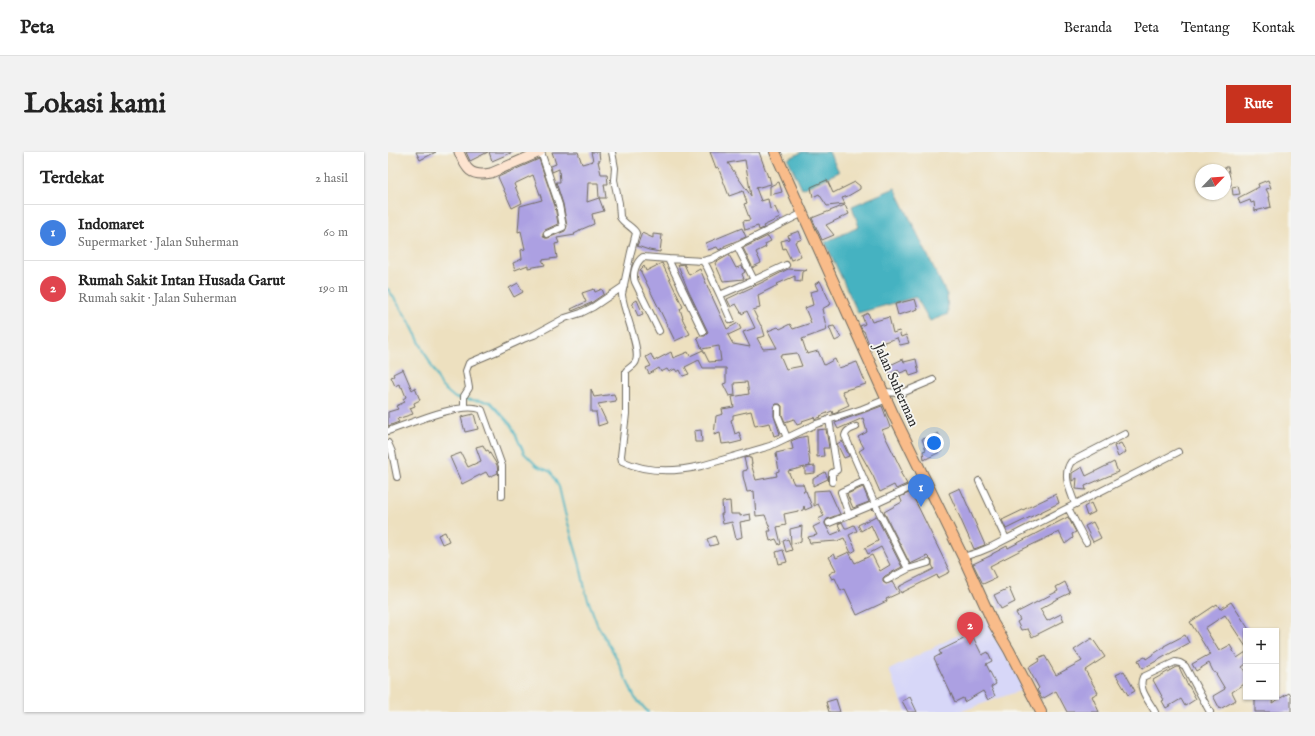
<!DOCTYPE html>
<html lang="id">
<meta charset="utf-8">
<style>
body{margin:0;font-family:"IM FELL English",serif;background:#f2f2f2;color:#222}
.controls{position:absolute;right:12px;bottom:12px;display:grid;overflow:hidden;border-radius:0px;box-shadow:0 1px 3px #0004}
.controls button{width:36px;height:36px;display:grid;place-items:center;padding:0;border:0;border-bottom:1px solid #e0e0e0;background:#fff;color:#222;font:20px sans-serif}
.compass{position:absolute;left:807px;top:12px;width:36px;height:36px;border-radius:50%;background:#fff;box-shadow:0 1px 3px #0004;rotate:65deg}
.you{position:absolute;left:546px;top:291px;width:14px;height:14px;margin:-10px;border:3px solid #fff;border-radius:50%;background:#1a73e8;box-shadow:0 0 0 6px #1a73e833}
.badge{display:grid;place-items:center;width:26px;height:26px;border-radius:50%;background:#c8321e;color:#fff;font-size:13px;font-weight:700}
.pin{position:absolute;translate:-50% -33px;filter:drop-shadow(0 1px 2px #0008)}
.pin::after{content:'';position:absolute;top:21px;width:14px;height:12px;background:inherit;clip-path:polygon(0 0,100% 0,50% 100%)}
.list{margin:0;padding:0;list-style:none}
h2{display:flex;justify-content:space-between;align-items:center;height:52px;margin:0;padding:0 16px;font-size:17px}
h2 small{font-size:13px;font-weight:400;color:#767676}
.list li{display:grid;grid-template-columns:26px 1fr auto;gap:12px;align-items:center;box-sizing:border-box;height:56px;padding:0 16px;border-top:1px solid #e0e0e0}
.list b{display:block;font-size:15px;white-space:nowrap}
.list p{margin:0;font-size:13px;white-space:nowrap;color:#767676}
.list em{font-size:13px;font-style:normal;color:#767676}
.map{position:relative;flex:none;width:903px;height:560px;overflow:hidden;border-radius:0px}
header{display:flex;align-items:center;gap:24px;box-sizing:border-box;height:56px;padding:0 20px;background:#fff;border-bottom:1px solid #e0e0e0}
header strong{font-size:19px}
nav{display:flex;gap:22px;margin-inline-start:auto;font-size:14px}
.intro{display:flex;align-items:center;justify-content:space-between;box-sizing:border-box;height:96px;padding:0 24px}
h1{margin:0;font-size:28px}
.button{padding:10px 18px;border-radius:0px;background:#c8321e;color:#fff;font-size:14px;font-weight:700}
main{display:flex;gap:24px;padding:0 24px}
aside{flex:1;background:#fff;border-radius:0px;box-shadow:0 1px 3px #0004}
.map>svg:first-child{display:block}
</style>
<header>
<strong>Peta</strong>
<nav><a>Beranda</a><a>Peta</a><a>Tentang</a><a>Kontak</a></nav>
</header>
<div class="intro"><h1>Lokasi kami</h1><a class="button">Rute</a></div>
<main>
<aside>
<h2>Terdekat<small>2 hasil</small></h2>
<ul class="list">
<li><span class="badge" style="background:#3f7fe0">1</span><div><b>Indomaret</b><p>Supermarket · Jalan Suherman</p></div><em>60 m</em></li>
<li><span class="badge" style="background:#e0444e">2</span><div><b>Rumah Sakit Intan Husada Garut</b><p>Rumah sakit · Jalan Suherman</p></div><em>190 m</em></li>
</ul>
</aside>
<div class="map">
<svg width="903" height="560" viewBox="0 0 903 560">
<rect width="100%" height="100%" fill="#f6f6f2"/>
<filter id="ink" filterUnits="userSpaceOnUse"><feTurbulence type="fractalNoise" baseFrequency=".025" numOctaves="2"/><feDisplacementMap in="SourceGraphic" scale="8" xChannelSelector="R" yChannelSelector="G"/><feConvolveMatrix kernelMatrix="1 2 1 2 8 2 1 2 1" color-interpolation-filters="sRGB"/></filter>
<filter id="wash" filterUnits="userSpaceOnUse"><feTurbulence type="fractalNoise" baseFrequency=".012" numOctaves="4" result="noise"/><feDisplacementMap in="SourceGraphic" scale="16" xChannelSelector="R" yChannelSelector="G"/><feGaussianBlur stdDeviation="0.9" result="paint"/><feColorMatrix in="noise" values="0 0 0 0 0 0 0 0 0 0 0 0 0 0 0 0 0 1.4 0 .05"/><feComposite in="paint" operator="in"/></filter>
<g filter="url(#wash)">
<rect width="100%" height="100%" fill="#ede0bf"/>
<path fill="#d7d7f8" d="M599,468L637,537L571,560H518L501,518Z"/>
<path fill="#45b2c1" stroke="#386e76" d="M414,0H441L451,20L414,37L400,7Z
M507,36L559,143L560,162L542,169L528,145L470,161L437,90L471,75L464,54Z"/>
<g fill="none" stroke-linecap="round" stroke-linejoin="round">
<path stroke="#45b2c1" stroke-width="2" d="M0,137L21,169L54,235L67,246L102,250L123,273L136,301L149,314L163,320L171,335L177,361L192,413L198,442L209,472L227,503L247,546L260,560"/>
</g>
<g id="blocks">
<path fill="#aca0e2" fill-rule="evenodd" d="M28,0H48L32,8Z
M78,0H100L82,9Z
M101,0H125L104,9Z
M164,0H190L194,12L205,9L203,0H211L212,9H210L213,22H219L220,32H216L218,46H211L216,59L204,62L206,72L192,78V79L186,82L187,83L169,86L171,91L167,92L169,106L154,108L157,113L140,116V113L127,118L125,111L134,107L133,98L137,97L133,79L130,80L132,54L154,48L145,23L126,32L134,51L124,56L110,25L151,7L167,54L170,72L157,78L155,81V83L157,86H160L177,79L179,74L175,52L168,30H172L171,17L164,20L163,14L168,12ZM200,31H210L211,46L199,50Z
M322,0H371L380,25L381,24L383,32L368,36L373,49L380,47L382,57L387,55L392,66L375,74L376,76L371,78L370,74L357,78L355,69L362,68L356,52L359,51L355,39L341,44L330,15L328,16ZM357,8L363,44L340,11Z
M837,15H840L843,33L837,34Z
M439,28L445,41L467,30L472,34V37L460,44L454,46L457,52L439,54L431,42L425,45L423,35Z
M880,28L883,36L878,37L882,45H881L883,55L867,59L866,50L863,51L862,48L852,52L850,46L871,35L870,32Z
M391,30L394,40L382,43V34Z
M850,34L852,42L845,43L844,35Z
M457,53L461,62L438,73L446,83L434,88L424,66Z
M354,76L358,85L336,94V95L331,98L329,95L320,98L318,91Z
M411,79L414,87L407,90L413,104L403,108L397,96L395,97L393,89L401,87L400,83Z
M254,81L265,86V82L274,83L272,100L261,98L249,94Z
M380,84L383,89L377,92L378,95L368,100L373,111L365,115V116L355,96Z
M341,103L348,116L354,114L357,120L354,122L356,127L335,129L327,111Z
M274,111L295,155L292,157L295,166H294L302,182L287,189L252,118L256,114L258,119Z
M296,112L301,123L312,117L321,138L339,177L350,171L353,177L340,183L345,192L362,195L355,180L367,176L359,159L354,162L348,152L343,155L339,147L375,130L400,117L419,118L414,120L413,130L407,129V124L389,132L390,133L370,143L372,156L365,158L373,174H374L377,184L369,186L375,197L389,196L380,179L390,175L392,177L402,172L405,177L423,171L417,156L425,153L422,140L430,138L427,132L432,129L443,152L434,157L439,178L414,187L419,202L430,199L436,213L447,207L451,216L469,210L478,232L454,239L461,253L450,258L451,260L445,262L444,259L432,264L433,265L430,266L427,268L426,265L414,269L415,271L409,273L406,267L397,270L394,263V254L392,252H388L386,256V264L392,282L386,284L382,271L367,274L363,259L345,263V267L343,268L347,282L351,280L354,289L342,292V291L334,292L332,281L326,283L328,264L335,262L334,257L346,255L344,245L361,242L359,230L346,231L347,243L341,244L335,232L338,231V216H315L311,208L297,215L301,222L295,224L292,218L289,220L287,217L281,220L279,217L273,220L271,216L261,222L258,216L263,214L258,205L263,202L266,209L283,200L285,206L300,200L302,204L315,198L321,210L333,209L331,194L314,197L309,185L312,184H317L320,180L300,138L290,113ZM409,201L414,214L398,217L392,203Z
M130,131L135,140L126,145L121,136Z
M206,137L207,140L214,137L216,142L203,151L184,159L183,157L198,150L194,141Z
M527,147L530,157L510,163L507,152Z
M249,148L255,162L250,164L244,151Z
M480,161L484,170L501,165L505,181L511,179L513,185L518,183L521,191L512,193L509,186L496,190L497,192L483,197L476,179H475L472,174L477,172L474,164Z
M446,174L453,186L447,189L441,175Z
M515,207L516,210L528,207L531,221L522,224L520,218L512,221L510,218L502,222L498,215Z
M15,217L24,238L27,236L32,248L26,251L27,254L22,256L25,262L9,267L11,270L0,274V260L10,257L8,254L17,250L15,247L18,245L14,235L12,236L11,232L7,234L3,225L6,224L5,222Z
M203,237L206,245L226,242L228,249L210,252L219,271L210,274L208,260H203Z
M494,254L502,275L494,278L514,319L512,320L519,332L508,337L506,333L492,340L485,324L471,299L476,296L470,285L479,280L475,266L450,277L447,271Z
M86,262L90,277L77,280L73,265Z
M438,277L441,296H435L436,304L429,305V278Z
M313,278L314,290H307L306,279Z
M550,281L553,287L550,289L554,299L536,308L535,299L538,298L534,287L540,286Z
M419,284L422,314L418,315L427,314V321L417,322V315L400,319L406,332H415L417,338L415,339H418L424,355L417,358L416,354L415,358L396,362L398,373L389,375L393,392L391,393L388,387L382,389L380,379H383L377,363L368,364L366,339L359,340L355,324V319L359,318L356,306L361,305V306H363L364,312H363L368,328L389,324L388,320L391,319L388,301L405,297L403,289L410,286Z
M454,289L461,304L456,306L449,292Z
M733,291L738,300L730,305L726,294Z
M95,293L98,299L100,298L109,313L110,321L101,325L98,320L74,332L62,305L73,301L80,315L93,309L88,295Z
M726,310L730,320L697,334L698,338L688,337L689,326L684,329V321L694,315L698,324Z
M437,320L440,327L425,334V327Z
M475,335L481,350L465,356L459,342Z
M572,336L597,393L586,397L561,341Z
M441,338L452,362L439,367L437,370V372L443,383L453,379L450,372L454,370L457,376H459L466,373L469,379L461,383L468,398L463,401L456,386L449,389L422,391L420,385L429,383L425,375L433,371L430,367L436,364L430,352L426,354V339Z
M523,340L562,420L550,426L549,423L513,441L510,435L546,417L544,413V409L539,404L522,412L496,360L514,350L512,345Z
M668,342L671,351L618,377L614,368Z
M342,349L343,362H352V364L362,362L363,368L352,370L354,385L348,387L344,370L335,372L333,362H335L334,350Z
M703,351L707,360L699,364L696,355Z
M488,364L514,415L497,424L495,426V430L498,432L504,430L511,441L498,447L499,449L469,463L457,437L453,439L447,426L444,427L441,422L448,418L441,405L446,402L448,406L461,400L467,411L484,403L492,419L502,413L493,395L480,402L477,396L490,389L489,386L483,373L473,379L470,373Z
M680,365L688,380L684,382L685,386L677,392L671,380L631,399L602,414L608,426L595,432L585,412L604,403V402L619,394L620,396Z
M705,370L713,386L705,390L697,374Z
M414,374L413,389L403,392L402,377Z
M57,380L61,389L54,392L50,383Z
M327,384L330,392L322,394L319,387Z
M400,387L404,398L398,400L395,389Z
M395,398L399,410L391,412L388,400Z
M677,430L682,441L665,449V450L652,457L659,469L673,462L676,469L644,485L640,477L633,478L629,470L632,468L628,461L670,439L668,435Z
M621,436L627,450L613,457L606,443Z
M843,450L862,479H858V495L837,463L817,476L831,499L842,493L849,506L858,500V512L854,515L858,521V531L844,540L848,548L832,557L825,544L837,537L827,520L826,521L821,511L808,519L804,512L822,502L802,470L829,452L832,457Z
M584,483L594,503L600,500L604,509L598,512L608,532L603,535L607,544L600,548L595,539L576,550L575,546L567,550L546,506L553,502L551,499Z
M797,483L801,491L754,517L750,508L757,505L758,507L776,495V494Z
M704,486L717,505L697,518L710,541L704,544L711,560H679L668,539L654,547L649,538L651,536L640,516L651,509L650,507L657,504L668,523L694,509L686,498Z
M788,515H791L800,534H801L808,547L797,554L793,547L778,556L774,549L776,548L765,528Z
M736,519L747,539L740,543L728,523Z
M901,541L903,544V560H867V545H885L884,551Z
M522,545L529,560H520L514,549Z
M448,547L452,560H441L438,550Z"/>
</g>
</g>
<g filter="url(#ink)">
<use href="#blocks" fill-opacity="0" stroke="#6f6a5f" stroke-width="1"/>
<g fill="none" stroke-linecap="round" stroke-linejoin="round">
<g stroke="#6f6a5f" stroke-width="8">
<path id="minor" d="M153,0L171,53L175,75L159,82
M224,0L227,16L226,28L231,51L232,65C236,72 245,75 248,81L243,100L234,142C234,156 255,201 247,211C245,214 241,216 238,219V262L233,304L234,309C259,321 287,320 313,314L382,294L428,272L474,257L499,247
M349,94L366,128
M398,113L366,128L332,143L319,115L315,109L323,107L415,61
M332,143L343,168
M271,179L247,130C244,122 248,110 255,105L280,107
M315,180L280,107L315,109
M496,240L514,241L545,228
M76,255V244L81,236L78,219L81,211L107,200L135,187L146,183L177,166L193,161L205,155L236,134
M390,256V264L399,286
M441,267L449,318L444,321V330
M468,275C463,277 458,278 457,284L487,352L520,417
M0,279C21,272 75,248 94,258L114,314V344
M0,291L4,300L9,325
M591,329L618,387
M687,352C682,338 674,323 683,310L737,282
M680,356L698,390
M461,363L453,340L477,329
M441,371L487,352L537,329
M575,405L591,400L603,395L790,300
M499,428L520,417L540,411
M767,560C762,550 749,537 755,525L787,510L792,511L797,514L822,560"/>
</g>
<g stroke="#6f6a5f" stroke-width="11">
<path id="secondary" d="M71,0C78,17 82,25 103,21L152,0"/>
</g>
<g stroke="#6f6a5f" stroke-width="12">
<path id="primary" d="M387,0L506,264L575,405L605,471L621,498L653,560"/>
</g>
<use href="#minor" stroke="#fff" stroke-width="6"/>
<use href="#secondary" stroke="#fde4d0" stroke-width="9"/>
<use href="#primary" stroke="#f9bc8a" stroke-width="10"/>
</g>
</g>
<g text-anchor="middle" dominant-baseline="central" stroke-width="3.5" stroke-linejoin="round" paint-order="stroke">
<g font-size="14" fill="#2b2b2b" stroke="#f6f6f2">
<text transform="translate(508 233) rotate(66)">Jalan Suherman</text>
</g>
</g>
</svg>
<div class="controls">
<button>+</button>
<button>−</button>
</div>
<svg class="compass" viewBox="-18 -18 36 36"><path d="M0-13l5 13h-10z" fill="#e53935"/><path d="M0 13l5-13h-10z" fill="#767676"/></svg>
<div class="you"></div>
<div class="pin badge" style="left:533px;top:355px;background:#3f7fe0">1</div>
<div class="pin badge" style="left:582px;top:493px;background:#e0444e">2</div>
</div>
</main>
